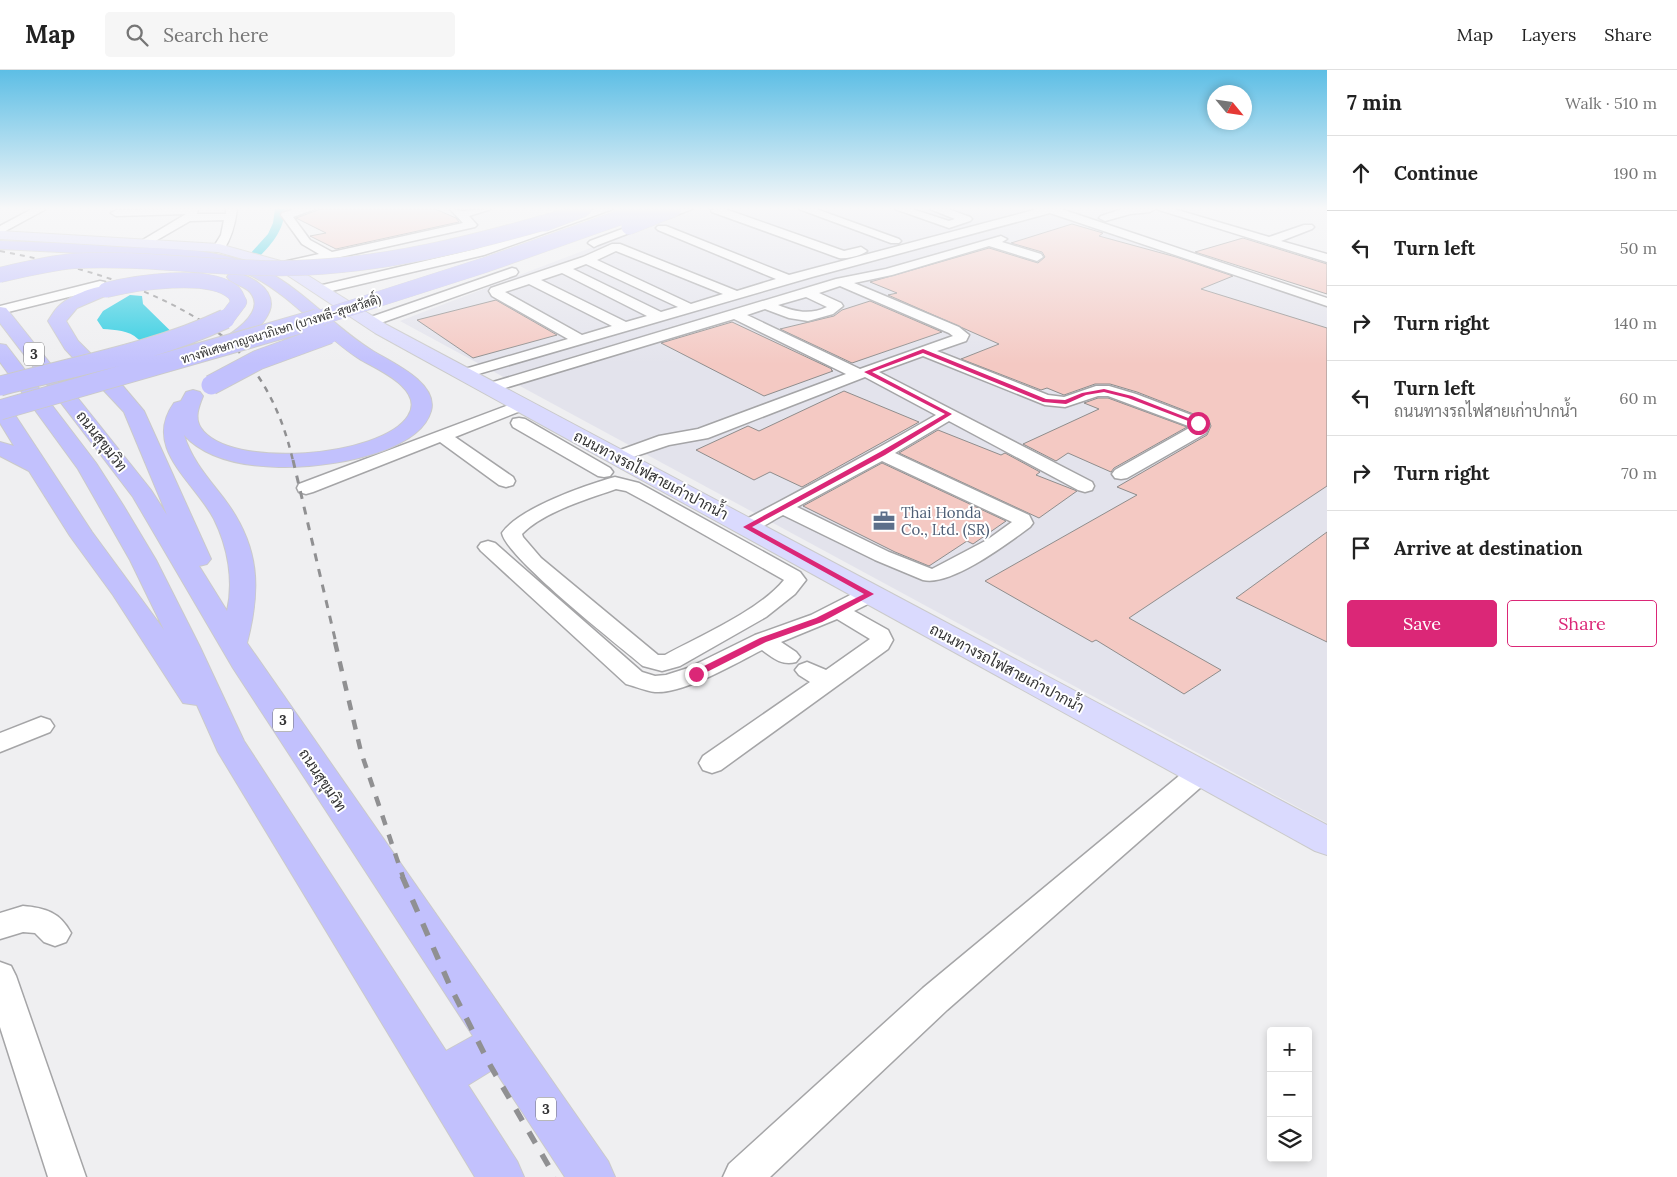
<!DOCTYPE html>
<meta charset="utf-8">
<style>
body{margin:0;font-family:Lora,Sarabun,serif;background:#f6f6f6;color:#222}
.controls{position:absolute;right:15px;bottom:15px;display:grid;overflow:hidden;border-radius:5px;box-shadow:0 2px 8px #0003}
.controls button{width:45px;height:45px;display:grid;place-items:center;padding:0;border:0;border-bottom:1px solid #e0e0e0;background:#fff;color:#222;font:25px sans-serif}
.compass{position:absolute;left:1207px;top:15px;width:45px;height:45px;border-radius:50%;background:#fff;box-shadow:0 2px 8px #0003;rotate:119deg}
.stop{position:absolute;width:15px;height:15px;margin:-11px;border:4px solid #db2777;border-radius:50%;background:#fff}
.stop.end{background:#db2777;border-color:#fff;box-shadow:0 1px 5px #0008}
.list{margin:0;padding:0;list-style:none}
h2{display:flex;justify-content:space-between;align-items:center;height:65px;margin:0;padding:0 20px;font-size:21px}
h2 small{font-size:16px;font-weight:400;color:#767676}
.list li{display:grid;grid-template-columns:32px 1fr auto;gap:15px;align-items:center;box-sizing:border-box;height:75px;padding:0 20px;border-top:1px solid #e0e0e0}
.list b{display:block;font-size:19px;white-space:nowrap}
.list p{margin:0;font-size:16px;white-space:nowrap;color:#767676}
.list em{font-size:16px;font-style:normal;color:#767676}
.actions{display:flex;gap:10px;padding:15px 20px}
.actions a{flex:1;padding:11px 0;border:1px solid #db2777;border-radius:5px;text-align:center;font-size:18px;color:#db2777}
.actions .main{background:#db2777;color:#fff}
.icon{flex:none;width:28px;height:28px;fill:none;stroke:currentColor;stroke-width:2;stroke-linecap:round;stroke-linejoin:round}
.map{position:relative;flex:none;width:1327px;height:1107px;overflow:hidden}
header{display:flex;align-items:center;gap:30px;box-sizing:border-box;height:70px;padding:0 25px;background:#fff;border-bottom:1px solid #e0e0e0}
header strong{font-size:24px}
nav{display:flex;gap:28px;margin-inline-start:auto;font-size:18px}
.search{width:350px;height:45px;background:#f6f6f6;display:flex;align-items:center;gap:12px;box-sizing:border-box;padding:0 18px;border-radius:5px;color:#767676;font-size:19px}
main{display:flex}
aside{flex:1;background:#fff}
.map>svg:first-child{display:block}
</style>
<header>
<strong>Map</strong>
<div class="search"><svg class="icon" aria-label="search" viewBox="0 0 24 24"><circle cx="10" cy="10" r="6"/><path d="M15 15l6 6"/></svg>Search here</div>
<nav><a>Map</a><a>Layers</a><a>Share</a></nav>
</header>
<main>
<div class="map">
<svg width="1327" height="1107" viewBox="0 0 1327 1107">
<rect width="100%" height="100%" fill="#efeff1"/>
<path fill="#e3e3ec" d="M692,139H1058L1327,228V753L400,251Z"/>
<path fill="#2ccce1" d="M130,225L142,226L143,234L191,281L159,289C150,283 146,275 138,269C129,260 115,260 103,259L97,250L103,241Z"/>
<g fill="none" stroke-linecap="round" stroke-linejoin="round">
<path fill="#2ccce1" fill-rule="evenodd" d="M275,139H285C284,159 273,173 260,186H252L250,184L268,164L273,153Z"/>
</g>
<path fill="#f4c9c3" stroke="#8f8d8c" d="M321,139H435L456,148L459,152L336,179L310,166L326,163L296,148Z
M1072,154L1103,163L1099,166L1176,187L1233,206L1201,219L1327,258V416L1129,548L1221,600L1184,624L1096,570L1092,572L985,511L1137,425L1117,417L1207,365L1211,356L1209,350L1137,322L1110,314H1095L1064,325L1047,318L1041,320L961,289L999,274L888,225L897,223L870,212L989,178L1038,193L1045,187L1042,182L1011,173Z
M1243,168L1327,194V224L1195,182Z
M496,230L557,265L473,288L417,250Z
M870,231L942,262L852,293L780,259L834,246L842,240Z
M732,252L832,299L831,300L833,301L764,326L661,273Z
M844,321L919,352L802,417L770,402L754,410L696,380L748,356L759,361Z
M1098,328H1108L1187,357L1114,398L1111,402L1068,383L1056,391L1023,374L1099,339L1084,333Z
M938,360L1001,385L1005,383L1040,402L1036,405L1077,421L1039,448L899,383Z
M882,393L1006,451L973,474L967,471L929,496L895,482L803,436Z
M1327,462V572L1236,528Z"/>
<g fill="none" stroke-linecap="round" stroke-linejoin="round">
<g stroke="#a5a5a7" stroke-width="3">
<path id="minor" d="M32,139H46L0,164V156Z
M198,139L197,144H226V139H237C235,154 232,167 223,181H215L213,178L221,165L224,150L190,151L145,177L141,175L139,173L141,171L186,144L116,146L111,143L116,140Z
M295,139H315L293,147L310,170L332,182L463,153L450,139L463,141L491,139L469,146L477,155L475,157L287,199L281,195L283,192L319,184L302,174L281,145L282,143Z
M596,139H613L484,185L319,224L312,220L314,217L476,179Z
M676,139H692L598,175L594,177L588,173L590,171Z
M725,139L844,181L861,177L867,181C861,186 846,189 839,188L712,142L711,140Z
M799,139H816L899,169L901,171L899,173H891Z
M895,139H912L949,151L955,149L930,139H948L970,147L972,149L970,151L949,158Z
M1038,139H1061L1327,228V236L1050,143L812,207L468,307H458L455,304L458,301L568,269L492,226L489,221L491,218L583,187L612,174H620L737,221L776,209L658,160L656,158L658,156H666L789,205ZM616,181L723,224L691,234L597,190ZM586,194L678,237L661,242L573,199ZM562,203L647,246L626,252L541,210ZM529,214L612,256L582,265L505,222Z
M1122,139H1155L1150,142L1130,144L1105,151L1099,148L1101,146Z
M1156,139H1174L1269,167L1304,155H1312L1314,157L1312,159L1281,171L1327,184V192Z
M1001,166L1007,169L1002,172L1041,184L1043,187L1037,191L989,176L892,205L854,213L959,257L969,265L966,271L937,281L1048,325L1064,327L1096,316H1109L1136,324L1207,351L1209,355L1206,363L1127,408L1121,409L1115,408L1112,404L1115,400L1191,357L1108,326H1098L1065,337L1045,335L923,286L879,302L1092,412L1094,416L1092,420L1085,422L1078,420L949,351L895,383L1029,445L1033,453L1030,457C1007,474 950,517 923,510L875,490L783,445C769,452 754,465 739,461L736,457L739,453C805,418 871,383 936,345L865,307L708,368L669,375L618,392L612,391L609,387L612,383L659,366L698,359L846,304L734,249L495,321H483L481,318L483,315L836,209L886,199ZM840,216L949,263L953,266L860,299L747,245L765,239L789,248L808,251L833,244L843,236L841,233L819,223ZM806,227L827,237C810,245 795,242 778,235ZM882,391L1012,452L987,470L932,499L889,482L797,437Z
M512,198L516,199L518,202L516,205L375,255H365L363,252L365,249Z
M100,211L105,212L106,215L105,218L0,244V236Z
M522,330L528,332L530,335L528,338L455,367L513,407L515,411L513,415L506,417L499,415L440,372L313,422L306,424L299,422L297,418L299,414Z
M519,348L525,349L610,398L613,402L610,406L604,407L598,406L513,357L511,353L513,349Z
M615,407L639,413L800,502L806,510L795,524L766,547L680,596L662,601L643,596C618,575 506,487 502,463C519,438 586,415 615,407ZM616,419L626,421L652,435L784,510C760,540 700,566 665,585H658L541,488L523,467L522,464C543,442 588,429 616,419Z
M488,471L495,473L642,602L655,606L666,605L688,598L755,565L811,545L862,519L870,517L878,519L881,524L878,529L854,541L888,560L893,570L888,579L721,700L712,703L703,700L699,693L703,686L810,612L799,605L795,600L799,595L807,592L826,600L870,569L837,549L781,572L796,582L800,587L796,592C782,596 773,588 762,580C736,593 684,624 655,622C645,621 635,616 626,614L481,481L478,477L481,473Z
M41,647L50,650L54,656L50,662L0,682V663Z
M1200,693L1209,696L1213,703L1209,710L947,940L770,1107H723L729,1094L923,918L1191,696Z
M23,836C45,838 60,842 71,863L66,872L55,876L44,872L35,863L23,862L0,869V843Z
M0,892L11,896L16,906L86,1107H48L0,957Z"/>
</g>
<g stroke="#cacaca" stroke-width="2">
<path id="major" d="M0,161L219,174L288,193L387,255L1327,755V785L1315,781L375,263L278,199L218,182L0,169Z"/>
</g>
<g stroke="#cacaca" stroke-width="2">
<path id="highway" d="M0,171C40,172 79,174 119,177C168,179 222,177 266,201C306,222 335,258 373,281C391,292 439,313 431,341C425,362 401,374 382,381C330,400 225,410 184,365C192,391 209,409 225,430C260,477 261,519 247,573L608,1091L615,1107H565L494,999L468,1015L517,1091L524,1107H475L218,682L197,635L183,633L113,525L70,466L29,401L0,386V372L14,376L0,353V331L7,333L92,462L164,560L130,490L78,399L0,292V274L6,275L96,393L123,435L156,490L200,577L244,671L446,981L473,966L233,598L133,427L0,253V237L6,238L151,420L167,445L124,342L65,279L48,251C52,245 55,239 60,235C70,226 99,213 112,217L114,220L112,223L77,238L66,251L78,271L122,315L144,341L211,489L207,494L199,496L227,541C234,511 228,477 214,449C194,411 142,378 174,333L181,331L186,322L193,320L200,322L203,326C199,336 194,348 201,358C229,400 382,387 408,346C425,320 379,300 361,290C323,266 294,228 254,207C213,186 165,188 121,185C80,183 40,181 0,179Z
M235,202C249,206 271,216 271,234C271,253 231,287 213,283L210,279L213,275C226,267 265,245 252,225C247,215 233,216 227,207L229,204Z"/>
</g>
<use href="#minor" fill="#fff" fill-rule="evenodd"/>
<use href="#major" fill="#dadafe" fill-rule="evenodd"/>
<use href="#highway" fill="#c2c1fd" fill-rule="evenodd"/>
<path stroke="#909092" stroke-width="2" stroke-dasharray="5 5" stroke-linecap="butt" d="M0,181C72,195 137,212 200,250"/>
<path stroke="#909092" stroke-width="2.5" stroke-dasharray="6 6" stroke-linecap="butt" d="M198,249C251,280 280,333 293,391"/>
<path stroke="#909092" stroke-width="3" stroke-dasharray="8 8" stroke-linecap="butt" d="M293,390L336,573"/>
<path stroke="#909092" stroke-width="4.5" stroke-dasharray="10 10" stroke-linecap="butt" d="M335,572L361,682L403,807"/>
<path stroke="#909092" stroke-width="5.5" stroke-dasharray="13 13" stroke-linecap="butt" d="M402,806L450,916L490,995L555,1107"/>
<g stroke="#cacaca" stroke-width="16" stroke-linecap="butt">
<path id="highway-bridge-far1" d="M544,154L584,139
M629,157L674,139
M0,205C25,199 49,193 74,191C147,187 220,200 293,198C384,196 473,173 560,148
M106,220C135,213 209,201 233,222C236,224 237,229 239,232L227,248L223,250
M313,250L485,195L644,139"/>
</g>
<g stroke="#cacaca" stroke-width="21" stroke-linecap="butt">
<path id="highway-bridge" d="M211,315L258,290L329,264
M0,316C75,296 155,282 225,249
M0,340L317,249"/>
</g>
<use href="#highway-bridge-far1" stroke="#c2c1fd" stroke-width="15"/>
<use href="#highway-bridge" stroke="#c2c1fd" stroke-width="19"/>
</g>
<linearGradient id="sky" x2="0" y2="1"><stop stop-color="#5dbee5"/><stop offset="0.47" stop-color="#f8f8f9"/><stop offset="1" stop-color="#f8f8f9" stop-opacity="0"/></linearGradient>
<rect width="1327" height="294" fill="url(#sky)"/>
<path fill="#db2777" d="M923,279L1046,329L1065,330L1082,323L1104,319L1132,326L1201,353L1196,354L1128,328L1104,322L1086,325L1066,334L1043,332L923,283L872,302L952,344L885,385L752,457L874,524L822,552L766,572L699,606H692V602L760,568L816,548L864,524L743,457L880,382L945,344L864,302Z"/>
<defs>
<g id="office-bare" transform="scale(1.725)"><path d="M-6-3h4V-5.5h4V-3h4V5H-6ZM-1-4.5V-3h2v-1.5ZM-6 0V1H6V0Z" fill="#5c6f8a" stroke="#fff" stroke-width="2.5" paint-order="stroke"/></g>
</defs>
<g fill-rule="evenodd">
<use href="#office-bare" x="884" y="451"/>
</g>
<g text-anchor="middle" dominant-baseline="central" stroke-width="4" stroke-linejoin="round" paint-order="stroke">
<g font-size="12" fill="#343435" stroke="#fff">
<text transform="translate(281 259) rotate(-17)">ทางพิเศษกาญจนาภิเษก (บางพลี-สุขสวัสดิ์)</text>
</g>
<g fill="#fff" stroke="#717172" stroke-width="1">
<rect x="24" y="272.5" width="20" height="23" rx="4"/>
<rect x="273" y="638.5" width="20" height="23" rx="4"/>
<rect x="536" y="1027.5" width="20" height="23" rx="4"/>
</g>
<g font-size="14" font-weight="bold" fill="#343435">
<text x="34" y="284">3</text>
<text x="283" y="650">3</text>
<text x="546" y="1039">3</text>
</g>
<g font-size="15" fill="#343435" stroke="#fff">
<text transform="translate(102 371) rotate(52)">ถนนสุขุมวิท</text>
<text transform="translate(651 405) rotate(28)">ถนนทางรถไฟสายเก่าปากน้ำ</text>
<text transform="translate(1007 598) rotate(28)">ถนนทางรถไฟสายเก่าปากน้ำ</text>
<text transform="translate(323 710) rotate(56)">ถนนสุขุมวิท</text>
</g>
<g font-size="15" fill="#4e5e75" stroke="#fff" text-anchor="start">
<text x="901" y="442">Thai Honda<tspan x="901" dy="17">Co., Ltd. (SR)</tspan></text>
</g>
</g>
</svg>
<div class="controls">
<button>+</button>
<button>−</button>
<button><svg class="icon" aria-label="layers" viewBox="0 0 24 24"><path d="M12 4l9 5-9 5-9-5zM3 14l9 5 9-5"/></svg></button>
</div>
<svg class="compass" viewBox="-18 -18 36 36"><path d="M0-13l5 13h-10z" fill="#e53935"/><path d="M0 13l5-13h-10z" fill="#767676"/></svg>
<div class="stop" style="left:1198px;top:353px"></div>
<div class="stop end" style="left:696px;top:604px"></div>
</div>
<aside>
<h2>7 min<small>Walk · 510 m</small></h2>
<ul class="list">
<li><svg class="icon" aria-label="ahead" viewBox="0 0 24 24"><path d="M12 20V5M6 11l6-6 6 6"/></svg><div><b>Continue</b></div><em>190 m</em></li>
<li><svg class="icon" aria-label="left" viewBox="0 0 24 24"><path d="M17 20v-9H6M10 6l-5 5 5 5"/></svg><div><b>Turn left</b></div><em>50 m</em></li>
<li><svg class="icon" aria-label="right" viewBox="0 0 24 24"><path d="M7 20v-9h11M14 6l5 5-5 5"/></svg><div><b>Turn right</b></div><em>140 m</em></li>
<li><svg class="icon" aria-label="left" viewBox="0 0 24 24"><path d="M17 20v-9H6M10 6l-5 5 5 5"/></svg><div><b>Turn left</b><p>ถนนทางรถไฟสายเก่าปากน้ำ</p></div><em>60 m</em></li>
<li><svg class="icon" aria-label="right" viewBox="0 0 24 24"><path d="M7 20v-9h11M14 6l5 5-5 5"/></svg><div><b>Turn right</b></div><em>70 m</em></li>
<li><svg class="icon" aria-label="arrive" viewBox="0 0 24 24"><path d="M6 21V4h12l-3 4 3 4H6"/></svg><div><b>Arrive at destination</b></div></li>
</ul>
<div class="actions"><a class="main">Save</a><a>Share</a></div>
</aside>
</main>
